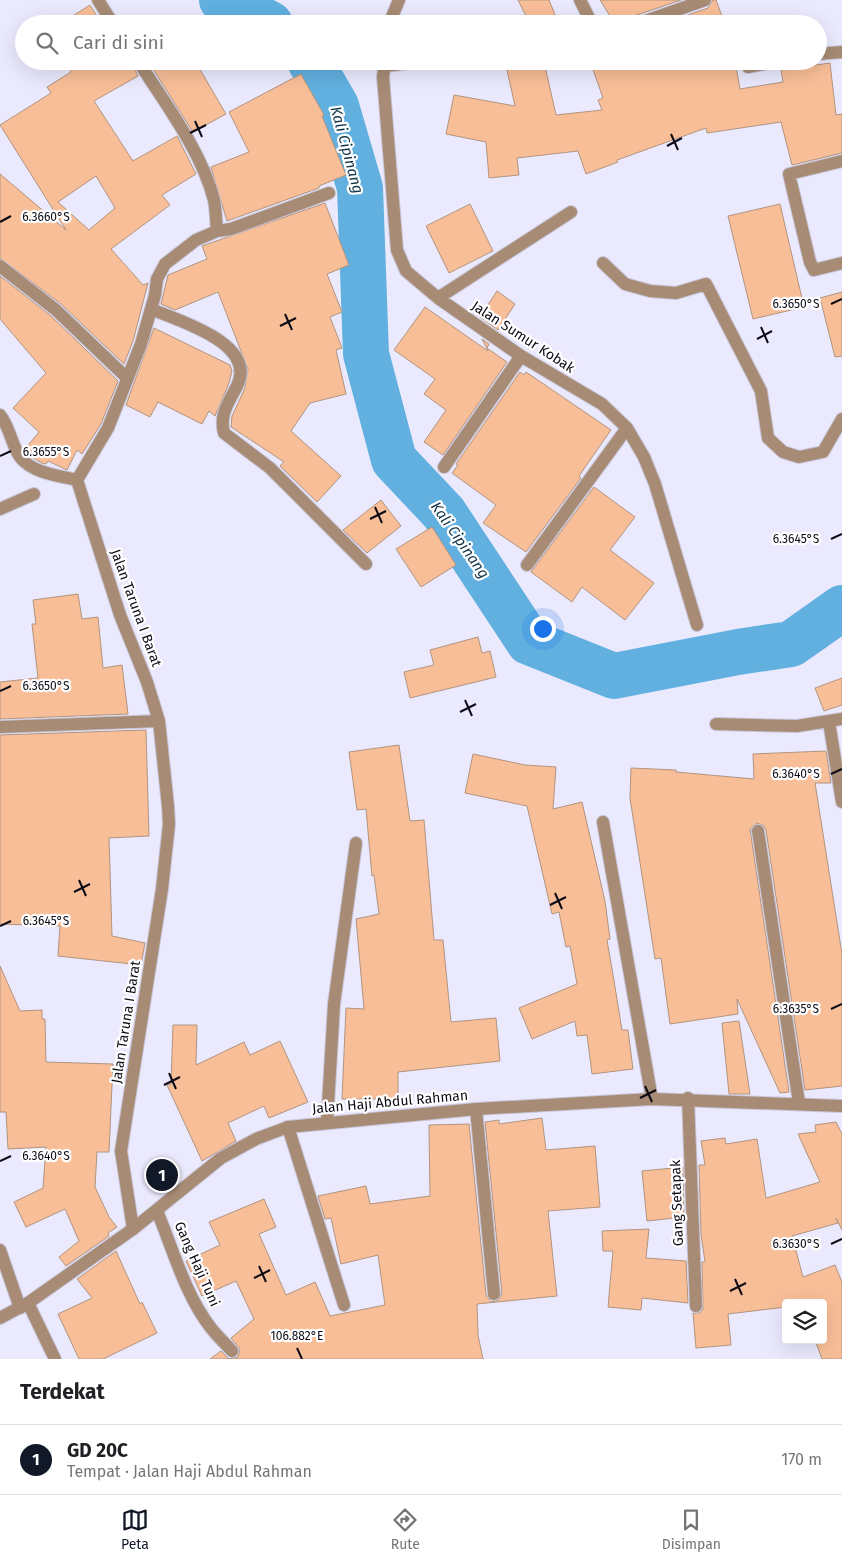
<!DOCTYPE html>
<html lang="id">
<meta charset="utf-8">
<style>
body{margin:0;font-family:"Fira Sans",sans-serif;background:#f6f6f6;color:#202124}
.controls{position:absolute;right:15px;bottom:15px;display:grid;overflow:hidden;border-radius:5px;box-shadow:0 5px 20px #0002}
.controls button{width:45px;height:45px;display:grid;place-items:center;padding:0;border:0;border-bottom:1px solid #e0e0e0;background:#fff;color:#202124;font:25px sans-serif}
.you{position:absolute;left:542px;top:628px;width:18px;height:18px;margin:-12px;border:4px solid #fff;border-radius:50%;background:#1a73e8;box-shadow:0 0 0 8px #1a73e833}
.badge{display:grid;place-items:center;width:32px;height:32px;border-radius:50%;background:#111827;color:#fff;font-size:16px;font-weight:700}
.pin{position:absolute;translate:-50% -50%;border:2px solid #fff;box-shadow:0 1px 5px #0006}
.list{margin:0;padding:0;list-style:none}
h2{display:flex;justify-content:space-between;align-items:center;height:65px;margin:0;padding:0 20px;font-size:21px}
h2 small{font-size:16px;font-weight:400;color:#757577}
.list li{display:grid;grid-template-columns:32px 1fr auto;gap:15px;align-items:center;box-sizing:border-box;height:70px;padding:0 20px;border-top:1px solid #e0e0e0}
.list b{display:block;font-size:19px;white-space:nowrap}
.list p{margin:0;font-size:16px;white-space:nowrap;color:#757577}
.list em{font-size:16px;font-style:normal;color:#757577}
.icon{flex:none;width:28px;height:28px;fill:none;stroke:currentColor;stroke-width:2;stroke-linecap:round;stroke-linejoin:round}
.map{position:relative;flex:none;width:842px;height:1359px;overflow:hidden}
.search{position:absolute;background:#fff;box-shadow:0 5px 20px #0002;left:15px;right:15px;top:15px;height:55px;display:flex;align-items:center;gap:12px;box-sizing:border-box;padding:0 18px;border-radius:28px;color:#757577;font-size:19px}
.sheet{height:135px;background:#fff}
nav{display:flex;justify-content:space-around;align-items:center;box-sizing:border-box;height:70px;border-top:1px solid #e0e0e0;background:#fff;font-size:14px;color:#757577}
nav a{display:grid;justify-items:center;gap:2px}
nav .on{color:#111827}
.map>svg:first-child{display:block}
</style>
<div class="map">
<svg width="842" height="1359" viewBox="0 0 842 1359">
<rect width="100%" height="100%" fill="#ebe9fd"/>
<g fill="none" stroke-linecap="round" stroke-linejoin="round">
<path stroke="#61b0e0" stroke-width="46" d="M222,0L270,24
M310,61L336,106L360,188L366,354L394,460L444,513L529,642L614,676L738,652L791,644L842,608"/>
</g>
<path fill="#f8be98" stroke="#b19480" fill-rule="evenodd" d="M518,0H549L559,24H530Z
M600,0H681L634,16L629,24H615Z
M713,0H716L725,24H662L708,8Z
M90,5L102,24H60Z
M65,61H130L138,76L94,101L133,161L177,136L196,174L162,195L170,205L111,249L143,285L148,283L133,341L124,364L61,304L0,258V174L66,230L0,125L51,93L47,87L71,72ZM96,176L115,208L89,230L58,202Z
M148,61H195L226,114L193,132Z
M590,61H735L740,89L783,82L781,70L830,63L836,115L842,114V153L792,165L781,122L707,133L706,128L617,160L618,162L586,174L578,151L517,158L519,175L489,178L486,142L446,134L454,95L515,106L507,70L544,62L556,115L602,110L598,100L603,98Z
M301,74L324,115L322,116L346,175L319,186V188L227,221L211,167L249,152L229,112Z
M325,203L349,265L327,274L342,312L330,317L342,348L336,350L346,394L310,403L291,431L341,476L317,502L280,466L284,462L231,427L232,416L245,388L248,369L218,292L175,310L161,304L168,275L207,259L202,246Z
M470,204L493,251L449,273L426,226Z
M780,204L804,307L753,319L728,216Z
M0,276L51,316L118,381L101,424L82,454L77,450L67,470L48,461L46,464L42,463L30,456L25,449L39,432L13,408L46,373L0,319Z
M497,291L515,304L498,330L480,317Z
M842,292V356L835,357L820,298Z
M425,307L488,351L482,339L489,344L487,348L507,362L443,455L424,442L446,410L424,394L435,379L394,350Z
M154,328L230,365L232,371L229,383L215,416L209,411L202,424L158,402L150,417L126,405Z
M520,372L524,375L526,372L611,430L579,476L581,478L526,552L483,523L496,505L452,473L458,465L456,464Z
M594,487L635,517L610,550L654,583L625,620L582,587L572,602L531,572Z
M381,500L401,526L367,553L343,530Z
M432,527L456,565L421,587L396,549Z
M78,594L82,619L98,617L103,668L122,665L128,714L0,719V682L38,678L32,624H36L33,600Z
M478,637L482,653L490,651L496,677L410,698L404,672L434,665L430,650Z
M842,678V705L824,711L815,688Z
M146,730L149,836L109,838L112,936L145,943L141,965L58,956L60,926L0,924V735Z
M399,745L410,821L424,820L434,940H443L451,1022L496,1018L500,1061L398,1072V1099H342L346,1008L364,1009L356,919L379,914L374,875L372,876L366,809L357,810L349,752Z
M826,751L831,783H815L842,954V1086L805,1090L766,830L764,826L757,823L750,829L789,1092L780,1093L737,999L738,1014L670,1024L661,958L655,959L630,798L631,768L676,770V772L754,779L753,754Z
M473,754L525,765L556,767L553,809L582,802L605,901L610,939L607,940L615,987L622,1030H628L633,1069L592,1074L587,1035L577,1036L575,1021L532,1039L519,1008L577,984L570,946L566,947L559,912L552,914L527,806L465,793Z
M0,966L20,1011L42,1010V1019H45L46,1062L113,1064L109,1152H97L95,1187L109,1217L117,1227L108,1233L109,1236L66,1266L59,1257L79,1241L65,1209L26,1227L14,1202L43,1188L46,1147L8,1149L6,1112H0Z
M739,1021L750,1094H729L722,1023Z
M173,1025H197L196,1065L244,1042L250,1055L280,1041L308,1102L269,1118L264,1106L228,1123L236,1141L202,1161L167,1085L171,1084Z
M542,1118L546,1150L595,1146L600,1207L548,1211L557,1296L477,1304L478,1335L483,1359H210L221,1351L229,1359L238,1357L240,1349L231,1338L254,1319L236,1281L202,1296L186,1261L220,1245L209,1222L264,1199L276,1227L259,1234L286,1295L315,1282L330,1316L385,1305L378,1255L341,1264L331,1218L325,1219L318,1196L366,1186L370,1204L430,1196L429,1125L469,1124L486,1295L491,1302L499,1300L502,1293L485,1122L499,1120V1124Z
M836,1122L842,1134V1230L836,1218L838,1223L792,1236L803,1277L835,1265L842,1282V1359H822L815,1340H823V1303H786V1307L728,1314L731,1345L696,1348L693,1313H700L703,1309L702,1262H705L701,1234L699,1165H705L701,1141L725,1138L726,1144L757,1139L766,1198L820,1182L798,1134L816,1132L815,1125Z
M683,1167L684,1217L647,1221L642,1171Z
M649,1229L646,1258L686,1261L688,1303L642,1298L641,1310L608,1307L613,1251H603L602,1231Z
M116,1251L140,1304L142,1302L157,1333L103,1359H79L58,1314L92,1298L77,1279Z"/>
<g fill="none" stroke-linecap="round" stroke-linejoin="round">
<g stroke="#c7c5d8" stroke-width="14">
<path id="minor" d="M98,0L113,24
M580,0L592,24
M389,24L399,0
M637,24L705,0
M818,54L842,52
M385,61L383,77L397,250L406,271L438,298L521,356L602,404L627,428L644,457L655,484L697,625
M385,66L424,61
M748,67L779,61
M842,161L789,174L810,262L814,270L842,263
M217,231L231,229L329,193
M603,263L625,284L650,291L676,293L706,284L761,391L768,438L783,452L799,457L823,452L842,419
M0,266L56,310L127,378
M438,298L571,212
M151,309C180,321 258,344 237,386C229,402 219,414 224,433L270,468L366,564
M0,415C10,427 11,444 20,457C32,473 59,476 77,480
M444,467L521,356
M0,509L34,494
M527,565L627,428
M829,722L842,802
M716,724L797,726L842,719
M0,727L159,721
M603,822L652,1099
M758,831L799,1103
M688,1098L696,1306
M476,1109L494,1294
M327,1122L334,1004L356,843
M288,1127L344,1305
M157,1211C173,1249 185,1295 211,1328C217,1336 225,1343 232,1351
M133,1229L121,1151L162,889L169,824L168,806L159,721L147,682L120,615L77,480L108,428L141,344L155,295L157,279L165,264L196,240L217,231C216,221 216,210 214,200C202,152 165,103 138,61
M0,1250L20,1308
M28,1303L55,1359"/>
</g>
<g stroke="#c7c5d8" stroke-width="14">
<path id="tertiary" d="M0,1318L28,1303L133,1229L221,1158L256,1139L288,1127L476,1109L652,1099L842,1106"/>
</g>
<use href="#minor" stroke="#a78b74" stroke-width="12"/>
<use href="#tertiary" stroke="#a78b74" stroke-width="12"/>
</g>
<path fill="none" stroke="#0c0b15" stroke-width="2" d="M195,121L202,137M190,133L206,125M671,134L678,150M667,146L682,138M0,222L11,216M831,304L842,299M285,314L292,330M280,326L296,318M761,327L768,343M757,339L772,331M0,456L11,451M375,507L382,523M370,519L386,511M831,539L842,534M0,691L11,686M465,700L472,716M460,712L476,704M831,774L842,769M79,880L86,896M74,892L90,884M555,893L562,909M550,905L566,897M0,926L11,921M831,1009L842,1004M169,1073L176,1089M164,1085L180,1077M645,1086L652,1102M640,1098L656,1090M0,1161L11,1156M831,1244L842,1239M259,1266L266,1282M254,1278L270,1270M735,1279L742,1295M730,1291L746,1283M297,1348L302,1359"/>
<g text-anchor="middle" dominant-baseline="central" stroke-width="4.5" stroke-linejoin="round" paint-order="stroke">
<g font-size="14" fill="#0c0b15" stroke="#fff">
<text transform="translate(523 337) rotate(33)">Jalan Sumur Kobak</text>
<text transform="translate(136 608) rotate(70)">Jalan Taruna I Barat</text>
<text transform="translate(126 1022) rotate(-81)">Jalan Taruna I Barat</text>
<text transform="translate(390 1102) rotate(-5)">Jalan Haji Abdul Rahman</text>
<text transform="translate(677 1203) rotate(-92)">Gang Setapak</text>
<text transform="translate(197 1264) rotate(66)">Gang Haji Tuni</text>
</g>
<g font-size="15" font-style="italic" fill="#113549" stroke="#fff">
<text transform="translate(347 150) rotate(75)">Kali Cipinang</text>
<text transform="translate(460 540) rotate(55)">Kali Cipinang</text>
</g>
</g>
<g font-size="12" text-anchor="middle" fill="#0c0b15" stroke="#fff" stroke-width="4.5" stroke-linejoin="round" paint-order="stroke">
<text x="46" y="221">6.3660°S</text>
<text x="796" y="308">6.3650°S</text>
<text x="46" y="456">6.3655°S</text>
<text x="796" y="543">6.3645°S</text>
<text x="46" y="690">6.3650°S</text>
<text x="796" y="778">6.3640°S</text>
<text x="46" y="925">6.3645°S</text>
<text x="796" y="1013">6.3635°S</text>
<text x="46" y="1160">6.3640°S</text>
<text x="796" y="1248">6.3630°S</text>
<text x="297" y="1340">106.882°E</text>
</g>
</svg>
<div class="controls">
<button><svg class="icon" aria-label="layers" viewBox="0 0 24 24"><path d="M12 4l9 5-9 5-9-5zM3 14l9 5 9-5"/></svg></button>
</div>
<div class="you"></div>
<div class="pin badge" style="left:162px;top:1175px">1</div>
<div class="search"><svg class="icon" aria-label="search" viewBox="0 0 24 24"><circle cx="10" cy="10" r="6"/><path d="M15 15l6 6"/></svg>Cari di sini</div>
</div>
<section class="sheet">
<h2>Terdekat<small></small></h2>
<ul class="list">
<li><span class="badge">1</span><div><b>GD 20C</b><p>Tempat · Jalan Haji Abdul Rahman</p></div><em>170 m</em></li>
</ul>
</section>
<nav>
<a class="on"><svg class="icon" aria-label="map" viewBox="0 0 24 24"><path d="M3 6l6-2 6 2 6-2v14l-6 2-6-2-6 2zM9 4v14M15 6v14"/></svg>Peta</a>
<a><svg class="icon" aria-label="directions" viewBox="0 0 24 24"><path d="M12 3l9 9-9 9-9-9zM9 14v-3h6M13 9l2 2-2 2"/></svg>Rute</a>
<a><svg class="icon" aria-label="saved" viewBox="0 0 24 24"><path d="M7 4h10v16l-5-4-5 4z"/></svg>Disimpan</a>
</nav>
